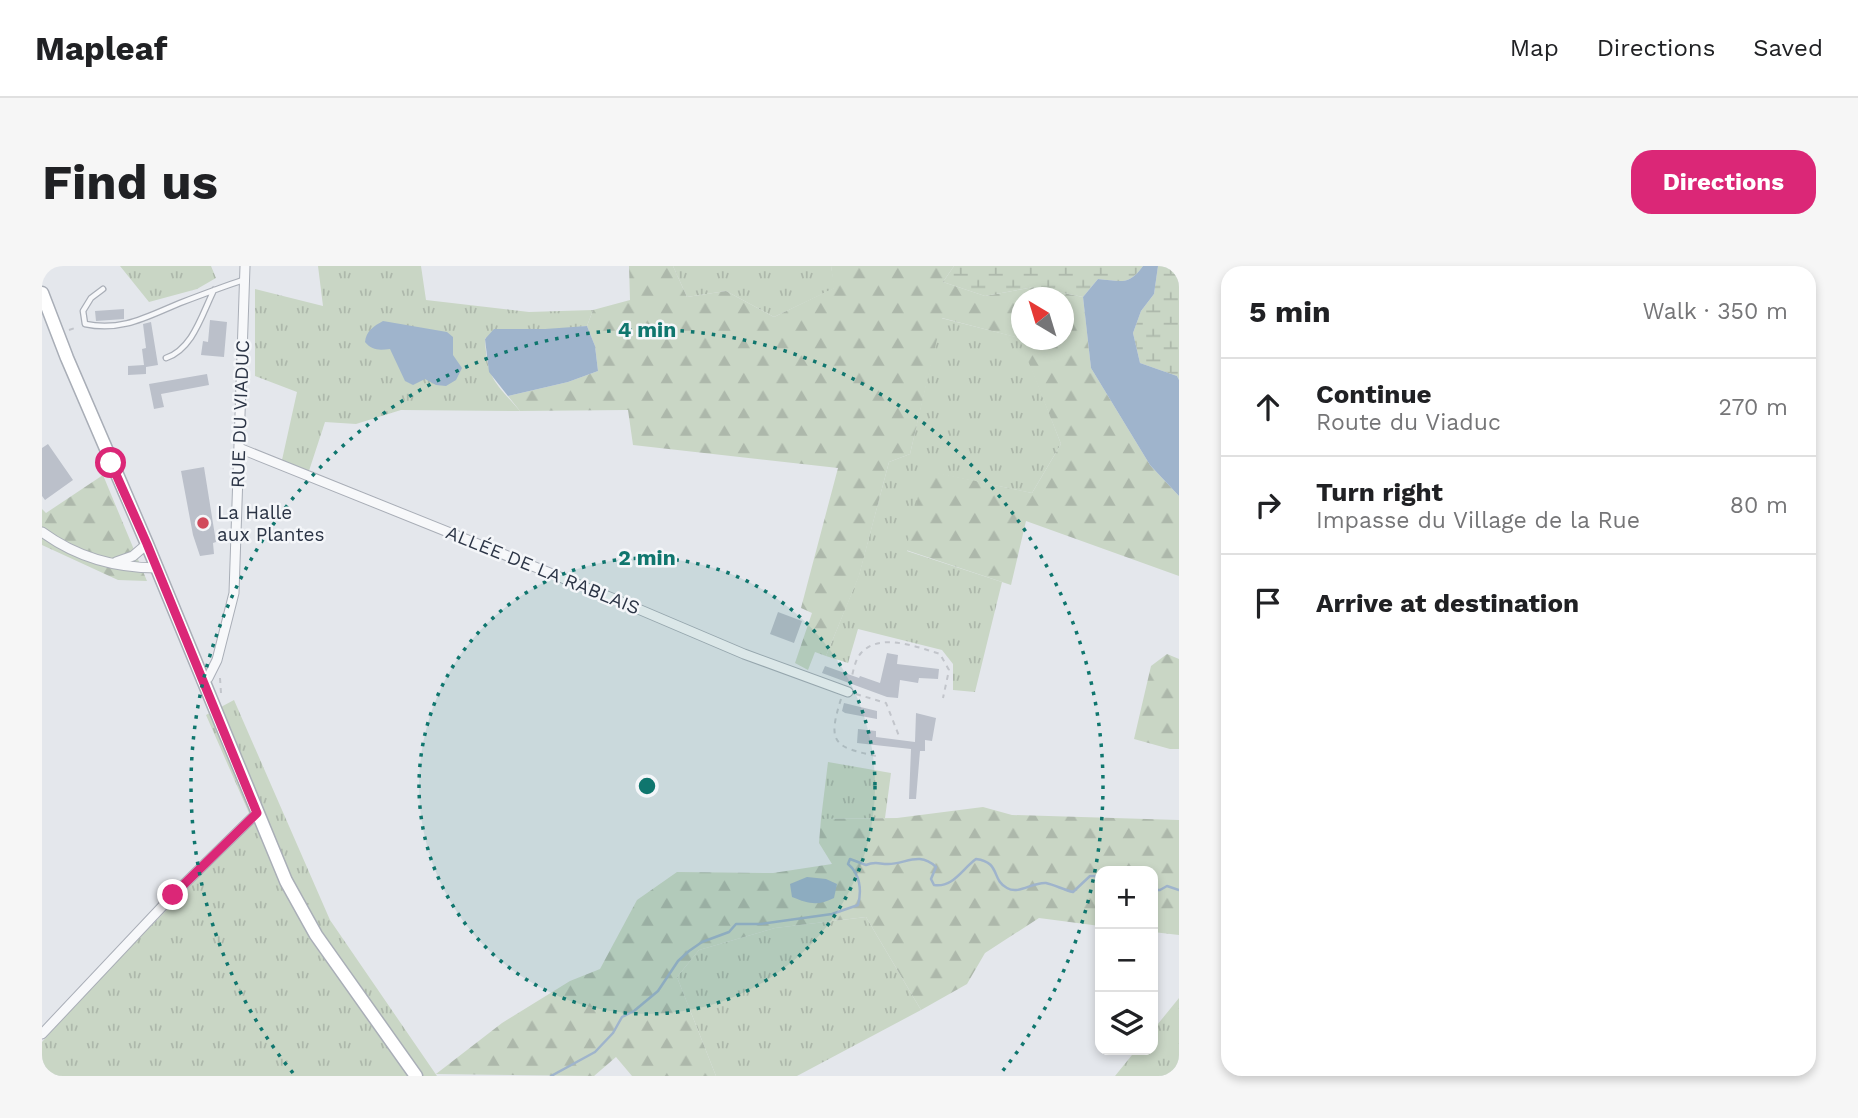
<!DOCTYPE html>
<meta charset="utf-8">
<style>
body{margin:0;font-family:"Work Sans",sans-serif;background:#f6f6f6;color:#202124}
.controls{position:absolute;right:21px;bottom:21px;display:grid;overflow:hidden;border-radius:14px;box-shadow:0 4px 10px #0003}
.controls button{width:63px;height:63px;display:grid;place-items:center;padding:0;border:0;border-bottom:2px solid #e0e0e0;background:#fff;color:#202124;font:35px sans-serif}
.compass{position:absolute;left:969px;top:21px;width:63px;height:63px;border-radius:50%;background:#fff;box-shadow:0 4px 10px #0003;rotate:322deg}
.stop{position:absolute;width:21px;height:21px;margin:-16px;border:5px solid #db2777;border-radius:50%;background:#fff}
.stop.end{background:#db2777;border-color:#fff;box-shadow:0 2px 7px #0008}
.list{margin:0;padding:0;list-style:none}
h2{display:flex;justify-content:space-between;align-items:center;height:91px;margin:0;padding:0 28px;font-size:30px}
h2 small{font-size:23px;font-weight:400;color:#757577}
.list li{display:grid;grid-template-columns:46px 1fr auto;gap:21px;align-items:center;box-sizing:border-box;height:98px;padding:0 28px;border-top:2px solid #e0e0e0}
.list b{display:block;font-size:26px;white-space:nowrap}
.list p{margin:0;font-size:23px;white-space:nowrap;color:#757577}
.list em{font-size:23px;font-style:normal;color:#757577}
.icon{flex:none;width:38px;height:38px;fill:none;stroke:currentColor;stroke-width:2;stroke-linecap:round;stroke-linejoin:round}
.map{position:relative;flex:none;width:1137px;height:810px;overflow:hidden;border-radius:21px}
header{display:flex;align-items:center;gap:42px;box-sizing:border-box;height:98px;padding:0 35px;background:#fff;border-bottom:2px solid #e0e0e0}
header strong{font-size:33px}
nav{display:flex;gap:38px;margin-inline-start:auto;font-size:24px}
.intro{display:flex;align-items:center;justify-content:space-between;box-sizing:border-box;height:168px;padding:0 42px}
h1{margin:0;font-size:49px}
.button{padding:18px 32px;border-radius:21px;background:#db2777;color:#fff;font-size:24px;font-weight:700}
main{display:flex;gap:42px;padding:0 42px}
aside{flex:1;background:#fff;border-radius:21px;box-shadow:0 4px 10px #0003}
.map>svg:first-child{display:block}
</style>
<header>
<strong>Mapleaf</strong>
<nav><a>Map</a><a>Directions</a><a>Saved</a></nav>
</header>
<div class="intro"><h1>Find us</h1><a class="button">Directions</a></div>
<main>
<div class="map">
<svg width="1137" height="810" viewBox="0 0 1137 810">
<defs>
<pattern id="grass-tufts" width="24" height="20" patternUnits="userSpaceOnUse" patternTransform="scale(1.75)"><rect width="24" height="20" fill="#c9d6c5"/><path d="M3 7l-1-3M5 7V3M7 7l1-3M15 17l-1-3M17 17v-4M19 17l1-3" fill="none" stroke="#adb8ab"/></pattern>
<pattern id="forest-firs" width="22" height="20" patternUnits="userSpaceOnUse" patternTransform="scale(1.75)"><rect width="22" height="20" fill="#c9d6c5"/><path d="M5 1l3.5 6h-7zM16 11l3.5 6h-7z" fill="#adb8ab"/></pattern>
<pattern id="wetland-marsh" width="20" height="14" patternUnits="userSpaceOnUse" patternTransform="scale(1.75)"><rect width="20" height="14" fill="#c9d6c5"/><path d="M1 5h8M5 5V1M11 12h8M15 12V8" fill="none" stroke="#adb8ab"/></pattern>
</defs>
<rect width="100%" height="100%" fill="#e4e7ec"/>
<path fill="url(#grass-tufts)" d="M78,0H169L174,12L155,23L107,36Z
M276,0H379L384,34L487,46L551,44L545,60L443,72C445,114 453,116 478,145L359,144L314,158L283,156L264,214L238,203L255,126L213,110V23L281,40Z
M631,0H789L793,22L732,51L684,25L645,31Z
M899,52L978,72L1019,178L990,227L883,205L865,285L960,316L933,426L911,424V398L900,384L816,363L806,397L784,390L817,309L847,196L868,188Z
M192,434L288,654L395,810H0V776L43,728L209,557L207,547L164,449Z
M786,496L849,507L843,552L779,553Z
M824,651L879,744L755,810H674L635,711L657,684L733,662Z
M1137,732V810H1073L1094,784H1111V764Z"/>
<path fill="url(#forest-firs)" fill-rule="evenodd" d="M587,0H631L645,31L684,25L732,51L792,22L789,0H912L901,16L943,30L992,21L1041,31L1049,102L1108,199L1137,230V310L984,255L969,319L864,284L882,204L990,227L1019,178L977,72L900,52L868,188L847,196L817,310L784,390L773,386L766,404L753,397L770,347L759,342L796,202L591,179L586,144L478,145L466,130L526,116L556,105L553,80L545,60L551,44L588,34ZM980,32H1022V74H980Z
M61,209L105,315L76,314L0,279V243L4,247Z
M1125,388L1137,393V483H1128L1092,473L1109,400Z
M941,541L970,549L1137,554V669L1111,666V605H1058V660L997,652L943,687L925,718L879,744L824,651L733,662L657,684L635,711L674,810H590L574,791L552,810L394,808L460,757L528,715L558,703L595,634L635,606L731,607L790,598L777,577L779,553L855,552Z"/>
<path fill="url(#wetland-marsh)" d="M912,0H1101C1087,20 1079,15 1056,13L1041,31L992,21L943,30L901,16Z
M1116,0H1137V114L1135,110L1098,97L1091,67L1099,45L1112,28Z"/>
<path fill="#9fb4cc" d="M1101,0H1116L1112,28L1099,45L1091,67L1098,97L1135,110L1137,114V230L1108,199L1049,102L1041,31L1056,13C1079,15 1087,20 1101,0Z
M341,55L405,66L411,71V89L420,102L414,114L404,120L394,119L383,113L371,119L363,115L348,83C338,84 330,85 323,76C324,65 332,60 341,55Z
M545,60L553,80L556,105L526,116L466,130L447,106L443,73L452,63H503Z
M765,611L784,613L795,618L792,632C776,640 767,638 750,631L748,618Z"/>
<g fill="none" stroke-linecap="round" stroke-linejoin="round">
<path stroke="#9fb4cc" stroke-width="2.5" d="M1111,624H1118L1125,620L1137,624
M509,810L553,786L571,767L580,751L592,745L616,725L636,695L647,685L660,676L687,666L694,658H719L790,648L816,639C820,624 818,608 806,598L808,593L824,599C833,595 837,598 846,598C864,598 877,585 894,601L889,613L892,619C911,622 920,603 934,593C959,596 949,614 965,622C977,629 990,616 1004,617C1013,619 1022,624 1031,626L1048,610H1053L1056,613L1058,625"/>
</g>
<path fill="#bbc0ca" d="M82,43V53L54,55L53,45Z
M168,54L185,56L182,91L159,89L161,75L166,76Z
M109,56L116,99L104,101V108L86,109V100L102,99L100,83L104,82L101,58Z
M165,108L167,119L119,128L122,141L112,143L107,118Z
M6,178L31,214L3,234L0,230V182Z
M162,201L174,276L171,277L172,288L158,290L151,269L139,205Z
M736,346L760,355L752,377L728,368Z
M845,387L856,389L855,398L897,403L896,413L877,412L876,417L858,414L856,432L845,431L780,407L783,400L817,412L818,410L838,417Z
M802,437L835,445V453L803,447L800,445Z
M874,447L894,452L890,475L883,474V485H878L874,533H867L869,483L815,477L816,463L834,465V471L873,476Z"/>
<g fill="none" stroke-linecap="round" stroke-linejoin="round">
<g stroke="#a9aeb7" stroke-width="7">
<path id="lane" d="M61,23L49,32L41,45L43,58C80,66 106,50 138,37C159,29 180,21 201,14
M124,92C151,83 160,48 172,24"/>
</g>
<g stroke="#a9aeb7" stroke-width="11">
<path id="street" d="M197,182L575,334L702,388L806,426
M0,266C34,291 72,302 115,302
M74,296L91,290L105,278
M160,415L166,412L175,394L192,327L203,0
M0,768L131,629L215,547"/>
</g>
<g stroke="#a9aeb7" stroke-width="15">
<path id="secondary" d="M0,27L25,92L105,278L244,615L274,669L374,810"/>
</g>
<path stroke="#c2c5cb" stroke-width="2" stroke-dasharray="5 5" stroke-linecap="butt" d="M27,64L36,61
M178,412L179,427
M808,418C811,408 812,395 819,387C838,366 875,381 898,388L907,404L901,432
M814,428L844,437L857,470
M799,433C785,477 792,481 834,490"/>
<use href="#lane" stroke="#f7f8fa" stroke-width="4.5"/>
<use href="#street" stroke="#f7f8fa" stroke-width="9"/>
<use href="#secondary" stroke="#fff" stroke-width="12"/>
</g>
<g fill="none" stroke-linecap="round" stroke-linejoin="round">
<path stroke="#db2777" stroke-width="9" d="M69,197L105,278L215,547L131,629"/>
</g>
<circle cx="605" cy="520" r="228" fill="#0f766e" fill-opacity=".12"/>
<g fill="none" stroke="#0f766e" stroke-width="3.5" stroke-dasharray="3.5 7">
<circle cx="605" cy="520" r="228"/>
<path d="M251 807A456 456 0 1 1 959 807"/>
</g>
<circle fill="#d1495b" stroke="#f4f6f9" stroke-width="2.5" cx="161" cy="257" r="7"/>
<g text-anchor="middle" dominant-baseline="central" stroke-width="5" stroke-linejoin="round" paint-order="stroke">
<g font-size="19" fill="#2b3445" stroke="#f4f6f9">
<text transform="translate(198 148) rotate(-88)">RUE DU VIADUC</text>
<text transform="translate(501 304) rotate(22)">ALLÉE DE LA RABLAIS</text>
</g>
<g font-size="19" fill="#2b3445" stroke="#f4f6f9" text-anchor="start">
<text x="175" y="246">La Halle<tspan x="175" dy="22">aux Plantes</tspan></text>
</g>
</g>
<circle cx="605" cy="520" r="10" fill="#0f766e" stroke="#f4f6f9" stroke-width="3.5"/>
<g font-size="21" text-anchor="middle" font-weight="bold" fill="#0f766e" stroke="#f4f6f9" stroke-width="5" stroke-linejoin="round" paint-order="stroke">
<text x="605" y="71">4 min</text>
<text x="605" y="299">2 min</text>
</g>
</svg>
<div class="controls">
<button>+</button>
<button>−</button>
<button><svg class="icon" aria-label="layers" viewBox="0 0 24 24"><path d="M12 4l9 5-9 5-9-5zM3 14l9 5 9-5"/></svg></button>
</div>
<svg class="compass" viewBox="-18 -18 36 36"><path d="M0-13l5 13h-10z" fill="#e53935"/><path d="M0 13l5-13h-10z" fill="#757577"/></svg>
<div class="stop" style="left:69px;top:197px"></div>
<div class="stop end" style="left:131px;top:629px"></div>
</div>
<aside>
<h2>5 min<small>Walk · 350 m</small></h2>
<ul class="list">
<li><svg class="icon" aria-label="ahead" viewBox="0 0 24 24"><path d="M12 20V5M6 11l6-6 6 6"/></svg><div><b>Continue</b><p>Route du Viaduc</p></div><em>270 m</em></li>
<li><svg class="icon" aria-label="right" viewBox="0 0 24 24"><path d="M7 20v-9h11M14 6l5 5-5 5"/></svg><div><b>Turn right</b><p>Impasse du Village de la Rue</p></div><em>80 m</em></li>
<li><svg class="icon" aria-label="arrive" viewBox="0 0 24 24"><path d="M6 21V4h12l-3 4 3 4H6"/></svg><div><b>Arrive at destination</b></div></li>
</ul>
</aside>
</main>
